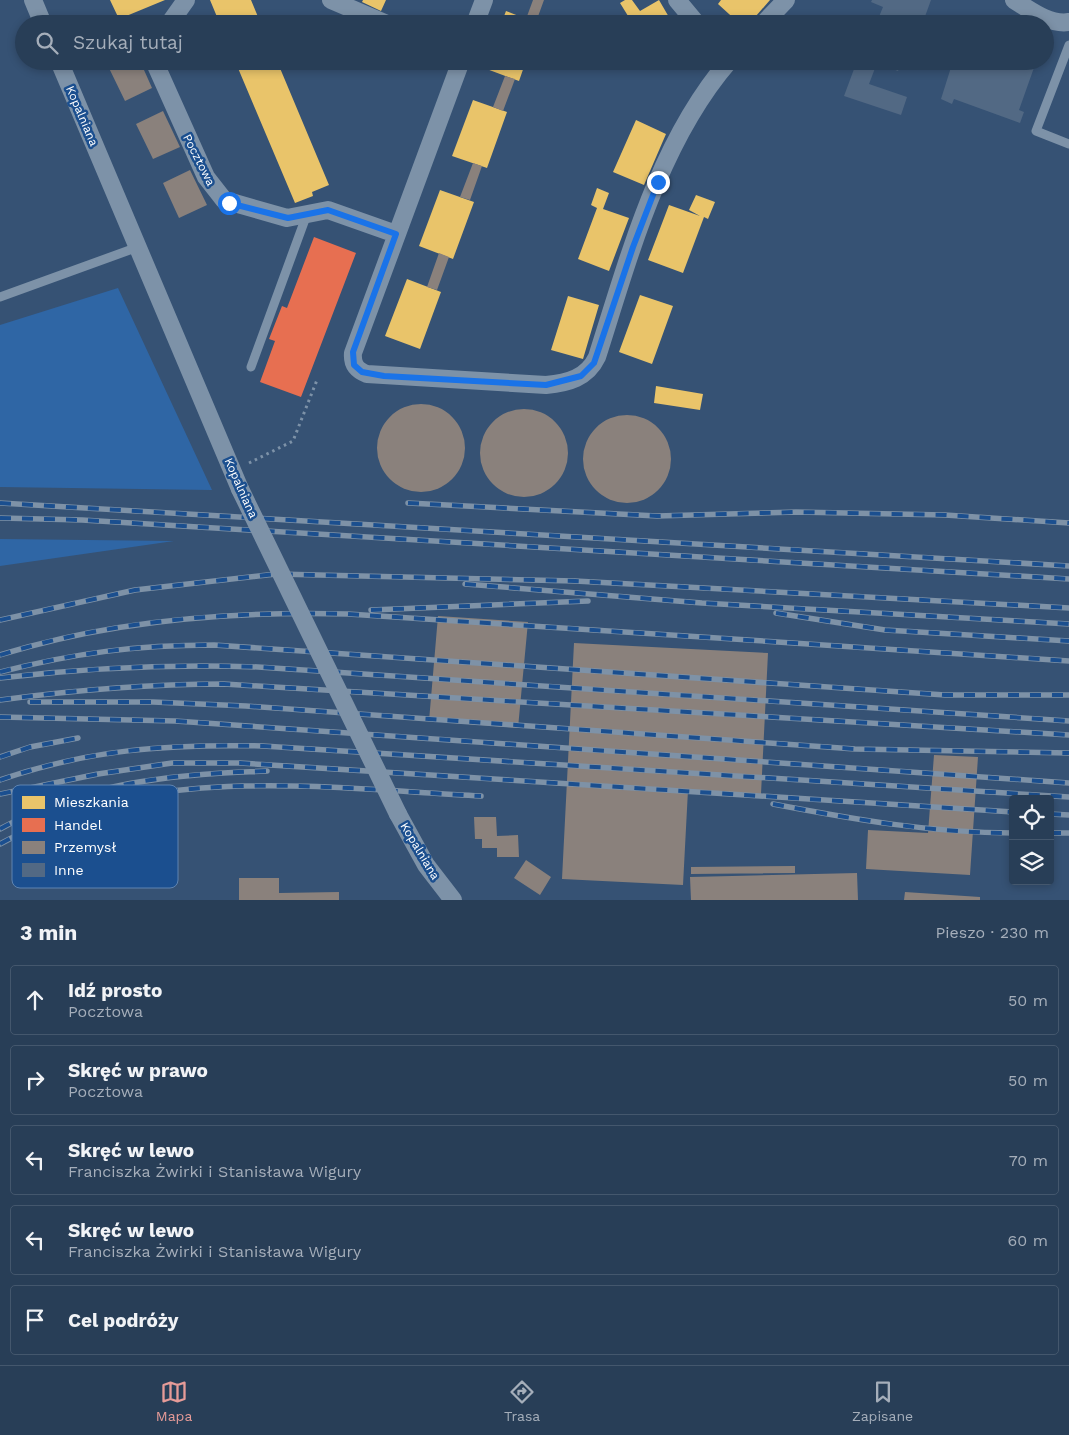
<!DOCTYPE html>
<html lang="pl">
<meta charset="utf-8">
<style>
body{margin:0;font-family:"Work Sans",sans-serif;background:#344961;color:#f1f3f6}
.controls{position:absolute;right:15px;bottom:15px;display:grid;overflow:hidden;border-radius:5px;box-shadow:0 2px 8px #0003}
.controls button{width:45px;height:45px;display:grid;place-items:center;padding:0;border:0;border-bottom:1px solid #44576d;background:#283e57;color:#f1f3f6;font:25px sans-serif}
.stop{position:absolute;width:15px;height:15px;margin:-11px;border:4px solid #1a73e8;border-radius:50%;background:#fff}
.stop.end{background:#1a73e8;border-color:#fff;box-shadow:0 1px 5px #0008}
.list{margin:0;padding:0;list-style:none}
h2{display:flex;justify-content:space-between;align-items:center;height:65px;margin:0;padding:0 20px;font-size:21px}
h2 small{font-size:16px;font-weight:400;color:#a5aeba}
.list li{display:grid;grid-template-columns:32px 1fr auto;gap:15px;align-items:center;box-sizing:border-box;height:70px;margin:0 10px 10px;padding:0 10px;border:1px solid #44576d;border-radius:5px}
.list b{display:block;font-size:19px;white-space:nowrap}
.list p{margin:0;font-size:16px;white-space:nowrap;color:#a5aeba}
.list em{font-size:16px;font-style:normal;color:#a5aeba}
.icon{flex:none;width:28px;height:28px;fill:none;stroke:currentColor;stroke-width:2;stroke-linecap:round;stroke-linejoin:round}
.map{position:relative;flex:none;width:1069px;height:900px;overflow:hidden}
.search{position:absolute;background:#283e57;box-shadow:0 2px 8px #0003;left:15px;right:15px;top:15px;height:55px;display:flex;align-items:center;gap:12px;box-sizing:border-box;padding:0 18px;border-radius:28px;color:#a5aeba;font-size:19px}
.sheet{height:465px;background:#283e57}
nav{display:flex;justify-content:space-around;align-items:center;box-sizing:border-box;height:70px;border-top:1px solid #44576d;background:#283e57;font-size:14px;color:#a5aeba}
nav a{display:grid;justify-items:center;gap:2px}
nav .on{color:#e69b98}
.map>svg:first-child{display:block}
</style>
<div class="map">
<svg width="1069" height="900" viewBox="0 0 1069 900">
<rect width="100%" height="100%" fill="#365274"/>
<path fill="#2f66a5" d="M118,288L212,490L0,487V325Z
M0,539L174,541L0,566Z"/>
<path fill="#e9c46a" d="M110,0H165L119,19Z
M210,0H251L261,24H220Z
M363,0H386L381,11L362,2Z
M625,0H632L640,11L659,0L673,24H633L620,3Z
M721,0H770L749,24H740L718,4Z
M506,11L539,24H501Z
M235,61H277L329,185L312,192L313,196L295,203Z
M487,61H526L519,81L484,68Z
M473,100L507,112L487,168L452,156Z
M636,120L666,134L644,185L613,172Z
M597,188L609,193L603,209L629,218L609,271L578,259L597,208L591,205Z
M440,190L474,202L453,259L419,246Z
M696,195L715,202L708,219L704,217L683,273L648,260L669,205L700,216L689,210Z
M407,279L441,292L420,349L385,336Z
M640,295L673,306L652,364L619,352Z
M568,296L599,305L583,359L551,350Z
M656,386L703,394L700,410L654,403Z"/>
<path fill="#e76f51" d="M314,237L356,253L301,397L260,382L275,341L269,339L282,306L287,308Z"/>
<path fill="#8a817c" d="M533,0H544L536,22L526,19Z
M118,61H140L152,88L125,101L108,66Z
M505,76L515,79L503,111L493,107Z
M163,111L180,147L153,159L136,124Z
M473,163L482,166L470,200L460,197Z
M190,170L207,205L179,218L163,183Z
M439,253L449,257L437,290L427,287Z
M377 448a44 44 0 1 1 88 0a44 44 0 1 1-88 0Z
M480 453a44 44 0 1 1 88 0a44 44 0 1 1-88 0Z
M583 459a44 44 0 1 1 88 0a44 44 0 1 1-88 0Z
M438,616L528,622L518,728L429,721Z
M574,643L768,653L761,794L688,790L683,885L562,879Z
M934,755L978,757L970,875L866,869L868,830L928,833Z
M474,817H496L497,836L518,835L519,857H497V848H482V839H475Z
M526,860L551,877L540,895L514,878Z
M795,866V873L691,874V867Z
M857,873L858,900H691L690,877Z
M239,878H279V893L339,892V900H239Z
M905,892L980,897V900H904Z"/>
<path fill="#526984" d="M872,0H931L923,22L918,20L916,24H876L883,7L871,2Z
M857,61H902L898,71L877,63L869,84L907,97L901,115L844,96Z
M953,61L1036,62L1019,110L1024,112L1020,123L954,99L952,104L941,99Z"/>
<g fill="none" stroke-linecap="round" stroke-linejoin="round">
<path stroke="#7d92a8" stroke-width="3" stroke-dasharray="2.5 4" stroke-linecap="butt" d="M249,463L293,441L317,380"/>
<path stroke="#7d92a8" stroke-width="9" d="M1069,45L1036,131L1069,144
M0,297L138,247
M251,367L307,214"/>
<path stroke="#7d92a8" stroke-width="18" d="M33,0L43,24
M331,0L387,24
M677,0L697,24
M1014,0C1030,10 1049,25 1069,22
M169,24L186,0
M475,24L484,0
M763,24L786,0
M59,61L240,489
M154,61L206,177L224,200L287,218L328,210L396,234
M461,61L353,353C352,364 356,370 367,374L546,385C568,383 587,378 597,357C629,257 659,142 729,61
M398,814L426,865L453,900"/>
<g stroke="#7e92a7" stroke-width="5.5">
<path id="rail" d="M0,503L1069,566
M408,503L657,516L796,512L945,515L1069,523
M0,518L82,520L1069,579
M465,584L702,603L1069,624
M371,610L588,601
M776,613L885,630L1069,641
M0,620L135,590L276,574L575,581L1069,608
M0,655C112,620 231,611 348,614L1069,661
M0,672C75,653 136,645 214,645L945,695H1069
M0,678C86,668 171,664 258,667L1069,721
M0,700C75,690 148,684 224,684L1069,735
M30,702H153L246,706L855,749L1069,753
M0,717L175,721L1069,783
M0,757L30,747L78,738
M0,780C90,749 169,744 263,746L1069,797
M0,794L98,774L172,763H240L1013,812
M773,804C852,819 931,833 1013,833
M1050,814L1069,815
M0,829C86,782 171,774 267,771
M1050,833H1069
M0,844C147,762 321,788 481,796"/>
</g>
<use href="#rail" stroke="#1b4f8f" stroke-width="4" stroke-dasharray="11" stroke-linecap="butt"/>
<path stroke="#7d92a8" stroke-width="18" d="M240,489L398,814"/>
</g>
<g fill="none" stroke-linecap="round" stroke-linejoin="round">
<path stroke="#1a73e8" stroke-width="6" d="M229,203L288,218L328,210L396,234L353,352L354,365L362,372L384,376L546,385L581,376L594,363L633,247L658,182"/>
</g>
<g text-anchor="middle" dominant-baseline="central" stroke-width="5" stroke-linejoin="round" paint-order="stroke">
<g font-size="12" fill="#fff" stroke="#1b4f8f">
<text transform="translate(82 116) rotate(67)">Kopalniana</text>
<text transform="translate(199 160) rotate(63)">Pocztowa</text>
<text transform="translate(241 488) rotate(66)">Kopalniana</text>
<text transform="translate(420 851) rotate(59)">Kopalniana</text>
</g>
</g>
<rect x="12" y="785" width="166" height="103" rx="8" fill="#1b4f8f" stroke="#5f84b1" stroke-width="1"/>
<rect x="22" y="796" width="23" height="13" fill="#e9c46a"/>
<rect x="22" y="818" width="23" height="14" fill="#e76f51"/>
<rect x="22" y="841" width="23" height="13" fill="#8a817c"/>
<rect x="22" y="863" width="23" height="14" fill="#526984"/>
<g font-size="14" fill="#fff">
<text x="54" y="807">Mieszkania</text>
<text x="54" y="830">Handel</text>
<text x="54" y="852">Przemysł</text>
<text x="54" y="875">Inne</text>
</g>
</svg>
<div class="controls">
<button><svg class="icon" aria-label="locate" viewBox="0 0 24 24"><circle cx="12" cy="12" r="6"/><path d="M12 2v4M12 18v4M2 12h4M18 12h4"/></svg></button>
<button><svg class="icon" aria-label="layers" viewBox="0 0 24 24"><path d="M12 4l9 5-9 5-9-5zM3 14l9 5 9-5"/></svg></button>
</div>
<div class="stop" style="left:229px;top:203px"></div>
<div class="stop end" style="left:658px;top:182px"></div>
<div class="search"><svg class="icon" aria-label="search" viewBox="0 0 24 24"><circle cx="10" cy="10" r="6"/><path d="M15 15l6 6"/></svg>Szukaj tutaj</div>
</div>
<section class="sheet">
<h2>3 min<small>Pieszo · 230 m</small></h2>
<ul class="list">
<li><svg class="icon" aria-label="ahead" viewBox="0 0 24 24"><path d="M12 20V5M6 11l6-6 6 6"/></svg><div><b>Idź prosto</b><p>Pocztowa</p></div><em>50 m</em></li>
<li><svg class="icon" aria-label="right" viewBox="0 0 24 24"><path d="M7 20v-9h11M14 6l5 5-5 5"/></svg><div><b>Skręć w prawo</b><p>Pocztowa</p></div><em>50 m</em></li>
<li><svg class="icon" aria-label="left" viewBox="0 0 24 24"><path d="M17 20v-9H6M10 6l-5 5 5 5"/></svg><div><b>Skręć w lewo</b><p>Franciszka Żwirki i Stanisława Wigury</p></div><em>70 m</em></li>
<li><svg class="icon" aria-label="left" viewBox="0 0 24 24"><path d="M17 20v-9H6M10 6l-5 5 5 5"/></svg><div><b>Skręć w lewo</b><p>Franciszka Żwirki i Stanisława Wigury</p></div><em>60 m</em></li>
<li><svg class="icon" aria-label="arrive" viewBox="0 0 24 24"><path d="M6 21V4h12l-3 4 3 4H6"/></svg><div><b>Cel podróży</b></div></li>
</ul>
</section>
<nav>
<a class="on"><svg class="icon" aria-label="map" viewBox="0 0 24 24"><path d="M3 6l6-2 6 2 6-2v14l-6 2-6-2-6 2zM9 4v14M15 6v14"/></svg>Mapa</a>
<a><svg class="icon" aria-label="directions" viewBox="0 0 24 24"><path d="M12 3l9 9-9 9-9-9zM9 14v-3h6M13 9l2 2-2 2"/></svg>Trasa</a>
<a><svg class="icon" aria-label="saved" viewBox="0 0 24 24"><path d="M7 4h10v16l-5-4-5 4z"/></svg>Zapisane</a>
</nav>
